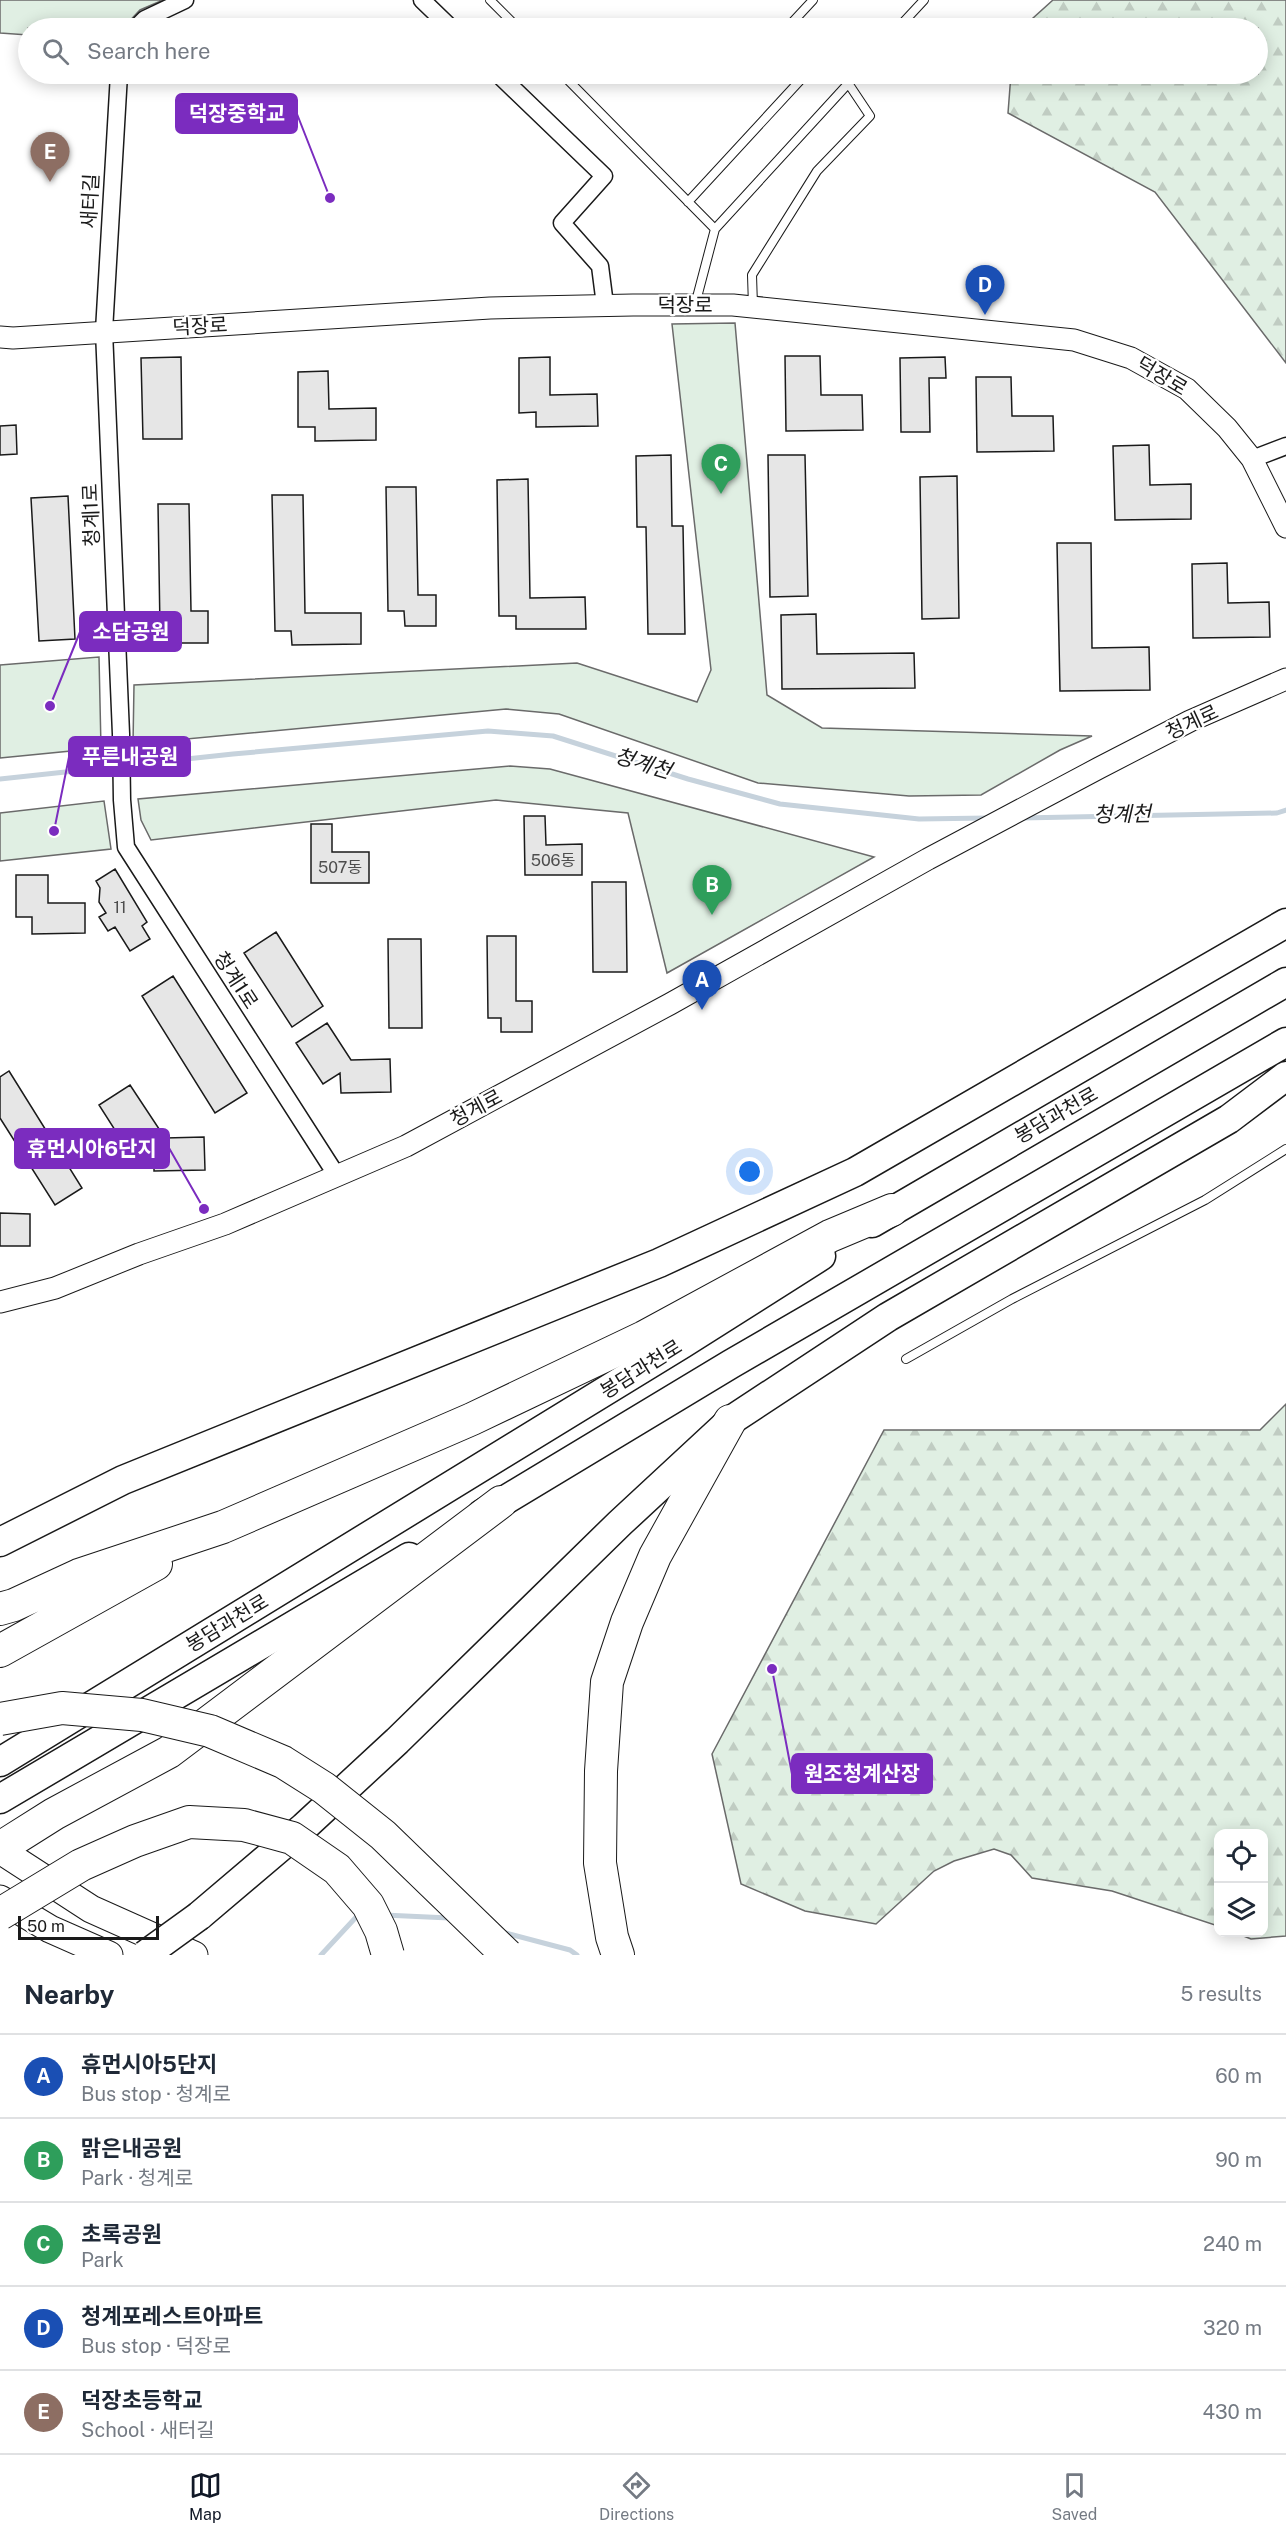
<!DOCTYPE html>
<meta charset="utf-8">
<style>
body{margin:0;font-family:"Public Sans","Noto Sans KR",sans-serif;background:#f2f2f3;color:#1f2937}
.controls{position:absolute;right:18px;bottom:18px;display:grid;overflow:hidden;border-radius:12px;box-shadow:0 3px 15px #0003}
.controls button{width:54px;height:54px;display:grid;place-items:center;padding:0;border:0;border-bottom:2px solid #e0e1e3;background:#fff;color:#1f2937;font:30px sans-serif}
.scale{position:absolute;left:18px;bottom:15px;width:141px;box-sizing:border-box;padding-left:6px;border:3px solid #1a1a1a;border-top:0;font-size:16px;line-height:21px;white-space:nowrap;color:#1a1a1a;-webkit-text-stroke:4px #fff;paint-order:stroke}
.you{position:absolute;left:750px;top:1172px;width:21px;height:21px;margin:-15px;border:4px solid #fff;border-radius:50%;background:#1a73e8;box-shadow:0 0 0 9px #1a73e833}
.badge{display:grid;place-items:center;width:39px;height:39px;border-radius:50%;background:#111827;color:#fff;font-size:20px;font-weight:700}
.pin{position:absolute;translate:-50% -50px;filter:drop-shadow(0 2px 3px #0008)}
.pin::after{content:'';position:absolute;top:32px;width:21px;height:18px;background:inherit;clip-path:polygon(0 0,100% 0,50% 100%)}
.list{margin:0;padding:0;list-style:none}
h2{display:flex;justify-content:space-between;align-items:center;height:78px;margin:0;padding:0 24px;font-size:26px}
h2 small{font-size:20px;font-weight:400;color:#747a83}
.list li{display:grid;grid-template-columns:39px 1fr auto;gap:18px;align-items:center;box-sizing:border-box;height:84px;padding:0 24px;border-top:2px solid #e0e1e3}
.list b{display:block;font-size:22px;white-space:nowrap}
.list p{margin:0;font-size:20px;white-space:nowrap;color:#747a83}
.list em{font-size:20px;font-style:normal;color:#747a83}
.icon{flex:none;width:33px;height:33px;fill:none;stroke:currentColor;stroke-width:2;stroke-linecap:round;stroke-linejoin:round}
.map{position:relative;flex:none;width:1286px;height:1955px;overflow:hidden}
.search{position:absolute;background:#fff;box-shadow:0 3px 15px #0003;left:18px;right:18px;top:18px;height:66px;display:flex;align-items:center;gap:15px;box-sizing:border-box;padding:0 21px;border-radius:33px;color:#747a83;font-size:22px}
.sheet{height:498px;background:#fff}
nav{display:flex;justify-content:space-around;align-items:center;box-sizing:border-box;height:84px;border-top:2px solid #e0e1e3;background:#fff;font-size:16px;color:#747a83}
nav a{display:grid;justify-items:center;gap:3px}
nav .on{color:#111827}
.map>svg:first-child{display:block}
</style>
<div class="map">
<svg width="1286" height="1955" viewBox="0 0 1286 1955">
<defs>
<pattern id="forest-firs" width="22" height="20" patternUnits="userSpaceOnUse" patternTransform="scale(1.5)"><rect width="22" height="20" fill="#e0efe3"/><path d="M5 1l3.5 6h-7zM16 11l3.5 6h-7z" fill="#c0ccc2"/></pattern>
</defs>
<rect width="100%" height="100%" fill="#fff"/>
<path fill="url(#forest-firs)" stroke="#6a6a6a" stroke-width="1.5" d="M1053,0H1286V363L1155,192L1008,113L1011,74H1258V28H1022Z
M1286,1404V1936L1251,1939L1236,1933L1264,1932V1834H1218V1926L1112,1891L1032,1878L1011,1855L994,1849L954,1861L934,1871L876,1924L805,1911L741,1884L712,1754L884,1430H1260Z"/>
<path fill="#e0efe3" stroke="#6a6a6a" stroke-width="1.5" d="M0,0H163L140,10L123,28H28V35L0,33Z
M735,323L767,695L822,728L1092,736L1060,750L981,795L909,796L758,783L559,714L506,709L133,744L134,685L577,663L697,702L711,670L672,324Z
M99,657L101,748L0,758V665Z
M510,766L550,769L874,857L667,973L628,813L496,800L151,840L141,820L138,799Z
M104,801L111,849L0,861V813Z"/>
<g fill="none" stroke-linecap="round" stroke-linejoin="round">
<path stroke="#c6d2dc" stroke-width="5" d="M0,779L233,754L488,731L553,736L688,779L780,804L919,819L988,818
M1021,818L1277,813L1286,810
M384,1915L449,1918
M502,1932L570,1950L577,1955
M321,1955L359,1914"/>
</g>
<path fill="#e6e6e6" stroke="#1a1a1a" stroke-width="1.5" d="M785,356H820L821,395H862L863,430L786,431Z
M181,357L182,439H143L141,358Z
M550,357V395L597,394L598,426L536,427V412L519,413V358Z
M945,357L946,378H929L930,432H901L900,358Z
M328,371L329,409L376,408V440L315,441V427H298V372Z
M976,377H1011L1012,416H1053L1054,451L977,452Z
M16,425L17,454L0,455V426Z
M1149,445L1150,485L1191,484V519L1115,520L1113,446Z
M671,455L672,526H683L685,634H648L646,527H637L636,456Z
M768,455H805L808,596L770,597Z
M957,476L959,618L922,619L920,477Z
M528,479L530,598L585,597L586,629H516V616H499L497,480Z
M386,487H416L418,595H436V626H405L404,611H388Z
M272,495H303L305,613H361V644L292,645L291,631H275Z
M68,496L75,639L39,641L31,498Z
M158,504H189L191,611H208V643H177V628H160Z
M1057,543H1091L1092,648L1149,647L1150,690L1060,691Z
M1227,563L1228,603L1269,602L1270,637L1193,638L1192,564Z
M816,614L817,654L914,653L915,688L782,689L781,615Z
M524,816H545L546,845L582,844V875H525Z
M311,824H332V852H369V883H311Z
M115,869L147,922L142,926L150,939L130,951L115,927L108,931L99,917L106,913L99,902L100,888L96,881Z
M16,875H48V903H85V933L32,934V917H16Z
M592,882H626L627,972H593Z
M276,932L323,1006L292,1027L244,953Z
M487,936H516V1001H532V1032H501V1018H488Z
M388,939H421L422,1028H389Z
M173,976L247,1093L215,1113L142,996Z
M327,1023L351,1060L390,1059L391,1092L341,1093L340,1073L323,1084L296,1043Z
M9,1071L82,1188L55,1205L0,1118V1077Z
M130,1085L165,1138L204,1137L205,1170L154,1171V1151L136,1163L99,1105Z
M0,1213L30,1214V1246H0Z"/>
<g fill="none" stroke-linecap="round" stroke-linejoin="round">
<g stroke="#1a1a1a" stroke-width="10">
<path id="service" d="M490,0L518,28
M787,28L813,0
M898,28L924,0
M562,74L715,229
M688,202L806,74
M695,305L715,229L857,74
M753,306L752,275L817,171L870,116L848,83L836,74
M906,1359L1012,1299L1205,1200L1286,1149"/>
</g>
<g stroke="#1a1a1a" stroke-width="19">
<path id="minor" d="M422,0L451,28
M136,28L145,19L185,0
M119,74L104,331L121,734L122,800L126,847L337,1176
M498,74L604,176L562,223L600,266L605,305
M1252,459L1286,446"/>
</g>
<g stroke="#1a1a1a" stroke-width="23">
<path id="tertiary" d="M0,337L13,338L490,308L633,305H733L1074,340L1131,358L1187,389L1227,428L1252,459L1286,527
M0,1302L55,1288L139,1254L225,1224L406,1146L670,1004L928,859L1099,768L1190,721L1286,679"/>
</g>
<g stroke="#1a1a1a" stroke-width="29">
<path id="primary" d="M0,1850L91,1909L194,1955
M0,1899L50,1929L109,1955"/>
</g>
<g stroke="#1a1a1a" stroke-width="31">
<path id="trunk" d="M872,1223L1286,982
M482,1514L731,1364L1286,1042
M0,1542L123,1480L659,1263L855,1172L1286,923
M0,1762L682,1344L821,1256
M0,1799L409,1557
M199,1916L304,1827L397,1741L620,1523L730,1421L888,1317L1229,1119L1286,1076"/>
</g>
<g stroke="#1a1a1a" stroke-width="34">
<path id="motorway" d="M0,1609L14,1605L79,1575L223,1527L472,1419L644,1337L830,1236L892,1210
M0,1651L156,1564
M0,1848L54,1814L169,1752L501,1502
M618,1955L612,1937L600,1863L601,1771L607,1682L627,1622L655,1556L730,1421"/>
</g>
<use href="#service" stroke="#fff" stroke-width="8"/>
<use href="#minor" stroke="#fff" stroke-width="16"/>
<use href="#tertiary" stroke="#fff" stroke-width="21"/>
<use href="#primary" stroke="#fff" stroke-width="27"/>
<use href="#trunk" stroke="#fff" stroke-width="28"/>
<use href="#motorway" stroke="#fff" stroke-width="32"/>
<g stroke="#1a1a1a" stroke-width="31" stroke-linecap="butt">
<path id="trunk-bridge" d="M145,1955L199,1916"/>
</g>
<g stroke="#1a1a1a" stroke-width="34" stroke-linecap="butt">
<path id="motorway-bridge" d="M0,1719L62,1708L142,1715L210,1731L283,1762L324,1788L383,1835L507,1955
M0,1914L81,1865L135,1841L189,1822L244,1825L292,1838L337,1869L368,1905L381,1931L388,1955"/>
</g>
<use href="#trunk-bridge" stroke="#fff" stroke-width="28"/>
<use href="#motorway-bridge" stroke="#fff" stroke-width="32"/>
</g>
<g text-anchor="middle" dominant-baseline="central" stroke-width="4.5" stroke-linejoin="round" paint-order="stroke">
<g font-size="16" fill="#4d4d4d">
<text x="553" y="860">506동</text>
<text x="340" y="867">507동</text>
<text x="120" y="907">11</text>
</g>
<g font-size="20" fill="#1a1a1a" stroke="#fff">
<text transform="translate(90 201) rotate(-87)">새터길</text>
<text x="685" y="305">덕장로</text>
<text transform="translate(200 326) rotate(-3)">덕장로</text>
<text transform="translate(1162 376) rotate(31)">덕장로</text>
<text transform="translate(91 515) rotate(-92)">청계1로</text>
<text transform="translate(1192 722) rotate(-25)">청계로</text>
<text transform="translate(236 980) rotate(57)">청계1로</text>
<text transform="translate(476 1108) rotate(-28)">청계로</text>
<text transform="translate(1056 1115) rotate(-30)">봉담과천로</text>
<text transform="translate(641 1369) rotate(-32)">봉담과천로</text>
<text transform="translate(227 1623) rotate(-31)">봉담과천로</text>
</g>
<g font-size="21" font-style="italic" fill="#1a1a1a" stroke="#fff">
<text transform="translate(643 763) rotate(17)">청계천</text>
<text transform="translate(1122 814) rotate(-1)">청계천</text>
</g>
</g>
<path fill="none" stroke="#7b2cbf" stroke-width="2" d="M330 198L297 114M50 706L80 632M54 831L69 757M204 1209L169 1148M772 1669L792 1774"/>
<g fill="#7b2cbf" stroke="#fff" stroke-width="2">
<circle cx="330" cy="198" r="6"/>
<circle cx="50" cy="706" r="6"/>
<circle cx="54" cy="831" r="6"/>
<circle cx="204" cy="1209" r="6"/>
<circle cx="772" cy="1669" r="6"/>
</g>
<g fill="#7b2cbf" stroke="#7b2cbf" stroke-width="2">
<rect x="176" y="94" width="121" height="39" rx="6"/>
<rect x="80" y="612" width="101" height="39" rx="6"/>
<rect x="69" y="737" width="121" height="39" rx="6"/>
<rect x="15" y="1129" width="154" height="39" rx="6"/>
<rect x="792" y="1754" width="140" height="39" rx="6"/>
</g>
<g font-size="21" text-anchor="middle" font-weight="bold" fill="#fff">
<text x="237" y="121">덕장중학교</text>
<text x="131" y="639">소담공원</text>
<text x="130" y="764">푸른내공원</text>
<text x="92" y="1156">휴먼시아6단지</text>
<text x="862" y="1781">원조청계산장</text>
</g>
</svg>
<div class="controls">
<button><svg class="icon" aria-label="locate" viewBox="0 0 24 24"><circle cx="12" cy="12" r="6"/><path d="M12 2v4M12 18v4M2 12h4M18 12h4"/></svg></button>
<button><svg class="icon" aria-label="layers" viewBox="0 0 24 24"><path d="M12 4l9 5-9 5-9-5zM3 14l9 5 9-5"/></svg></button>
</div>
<div class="scale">50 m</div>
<div class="you"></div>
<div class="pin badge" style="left:702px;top:1010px;background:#1a4fb4">A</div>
<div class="pin badge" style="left:712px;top:915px;background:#2e9e5b">B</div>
<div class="pin badge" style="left:721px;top:494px;background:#2e9e5b">C</div>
<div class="pin badge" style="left:985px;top:315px;background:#1a4fb4">D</div>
<div class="pin badge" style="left:50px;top:182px;background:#8d6e63">E</div>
<div class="search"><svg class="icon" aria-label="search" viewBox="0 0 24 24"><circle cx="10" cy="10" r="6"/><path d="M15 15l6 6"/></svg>Search here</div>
</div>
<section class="sheet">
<h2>Nearby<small>5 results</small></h2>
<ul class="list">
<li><span class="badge" style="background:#1a4fb4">A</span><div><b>휴먼시아5단지</b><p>Bus stop · 청계로</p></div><em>60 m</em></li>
<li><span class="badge" style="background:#2e9e5b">B</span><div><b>맑은내공원</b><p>Park · 청계로</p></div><em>90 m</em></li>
<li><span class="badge" style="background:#2e9e5b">C</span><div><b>초록공원</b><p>Park</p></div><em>240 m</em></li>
<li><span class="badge" style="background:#1a4fb4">D</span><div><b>청계포레스트아파트</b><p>Bus stop · 덕장로</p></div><em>320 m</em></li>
<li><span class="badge" style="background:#8d6e63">E</span><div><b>덕장초등학교</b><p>School · 새터길</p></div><em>430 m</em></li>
</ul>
</section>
<nav>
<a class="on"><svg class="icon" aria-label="map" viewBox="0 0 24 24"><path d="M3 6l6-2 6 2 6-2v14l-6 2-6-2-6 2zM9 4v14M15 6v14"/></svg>Map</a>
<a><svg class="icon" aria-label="directions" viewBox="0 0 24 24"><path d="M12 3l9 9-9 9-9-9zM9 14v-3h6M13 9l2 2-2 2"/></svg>Directions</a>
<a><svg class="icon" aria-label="saved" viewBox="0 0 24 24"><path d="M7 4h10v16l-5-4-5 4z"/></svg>Saved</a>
</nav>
